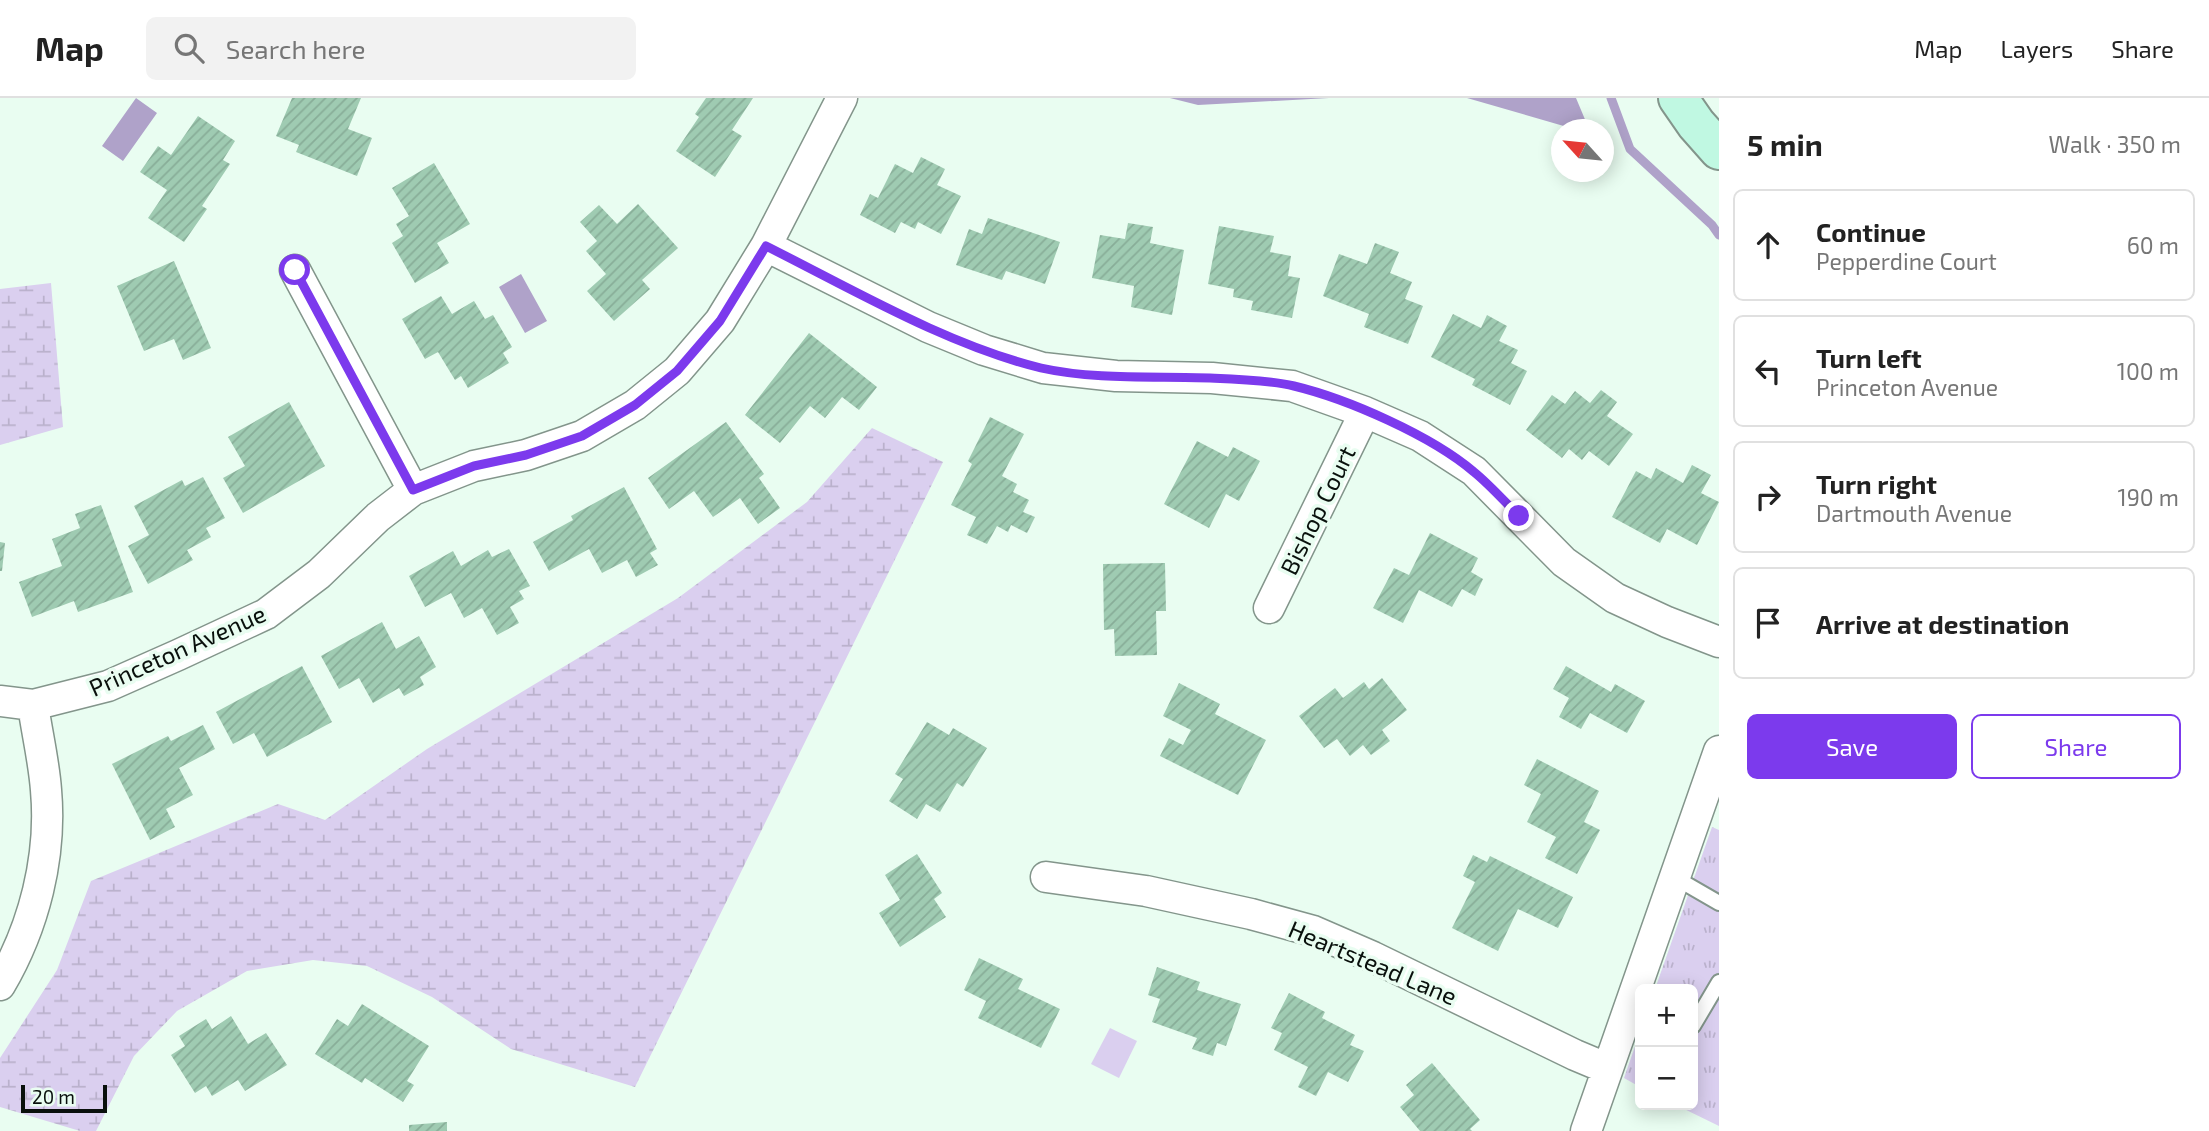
<!DOCTYPE html>
<meta charset="utf-8">
<style>
body{margin:0;font-family:"Exo 2",sans-serif;background:#f2f2f2;color:#222}
.controls{position:absolute;right:21px;bottom:21px;display:grid;overflow:hidden;border-radius:10px;box-shadow:0 4px 18px #0003}
.controls button{width:63px;height:63px;display:grid;place-items:center;padding:0;border:0;border-bottom:2px solid #e0e0e0;background:#fff;color:#222;font:35px sans-serif}
.compass{position:absolute;left:1551px;top:21px;width:63px;height:63px;border-radius:50%;background:#fff;box-shadow:0 4px 18px #0003;rotate:297deg}
.scale{position:absolute;left:21px;bottom:18px;width:86px;box-sizing:border-box;padding-left:7px;border:4px solid #09100c;border-top:0;font-size:19px;line-height:24px;white-space:nowrap;color:#09100c;-webkit-text-stroke:5px #e9fdf1;paint-order:stroke}
.stop{position:absolute;width:21px;height:21px;margin:-16px;border:5px solid #7c3aed;border-radius:50%;background:#fff}
.stop.end{background:#7c3aed;border-color:#fff;box-shadow:0 2px 7px #0008}
.list{margin:0;padding:0;list-style:none}
h2{display:flex;justify-content:space-between;align-items:center;height:91px;margin:0;padding:0 28px;font-size:30px}
h2 small{font-size:23px;font-weight:400;color:#767676}
.list li{display:grid;grid-template-columns:46px 1fr auto;gap:21px;align-items:center;box-sizing:border-box;height:112px;margin:0 14px 14px;padding:0 14px;border:2px solid #e0e0e0;border-radius:10px}
.list b{display:block;font-size:26px;white-space:nowrap}
.list p{margin:0;font-size:23px;white-space:nowrap;color:#767676}
.list em{font-size:23px;font-style:normal;color:#767676}
.actions{display:flex;gap:14px;padding:21px 28px}
.actions a{flex:1;padding:16px 0;border:2px solid #7c3aed;border-radius:10px;text-align:center;font-size:24px;color:#7c3aed}
.actions .main{background:#7c3aed;color:#fff}
.icon{flex:none;width:38px;height:38px;fill:none;stroke:currentColor;stroke-width:2;stroke-linecap:round;stroke-linejoin:round}
.map{position:relative;flex:none;width:1719px;height:1033px;overflow:hidden}
header{display:flex;align-items:center;gap:42px;box-sizing:border-box;height:98px;padding:0 35px;background:#fff;border-bottom:2px solid #e0e0e0}
header strong{font-size:33px}
nav{display:flex;gap:38px;margin-inline-start:auto;font-size:24px}
.search{width:490px;height:63px;background:#f2f2f2;display:flex;align-items:center;gap:18px;box-sizing:border-box;padding:0 24px;border-radius:10px;color:#767676;font-size:26px}
main{display:flex}
aside{flex:1;background:#fff}
.map>svg:first-child{display:block}
</style>
<header>
<strong>Map</strong>
<div class="search"><svg class="icon" aria-label="search" viewBox="0 0 24 24"><circle cx="10" cy="10" r="6"/><path d="M15 15l6 6"/></svg>Search here</div>
<nav><a>Map</a><a>Layers</a><a>Share</a></nav>
</header>
<main>
<div class="map">
<svg width="1719" height="1033" viewBox="0 0 1719 1033">
<defs>
<pattern id="grass-tufts" width="24" height="20" patternUnits="userSpaceOnUse" patternTransform="scale(1.75)"><rect width="24" height="20" fill="#dacfef"/><path d="M3 7l-1-3M5 7V3M7 7l1-3M15 17l-1-3M17 17v-4M19 17l1-3" fill="none" stroke="#bab1cc"/></pattern>
<pattern id="wetland-marsh" width="20" height="14" patternUnits="userSpaceOnUse" patternTransform="scale(1.75)"><rect width="20" height="14" fill="#dacfef"/><path d="M1 5h8M5 5V1M11 12h8M15 12V8" fill="none" stroke="#bab1cc"/></pattern>
<pattern id="building-hatch" width="6" height="6" patternUnits="userSpaceOnUse" patternTransform="scale(1.75)"><rect width="6" height="6" fill="#9fcbb2"/><path d="M-1 1l2-2M0 6l6-6M5 7l2-2" fill="none" stroke="#88ad98"/></pattern>
</defs>
<rect width="100%" height="100%" fill="#e9fdf1"/>
<path fill="url(#grass-tufts)" d="M1712,729L1719,732V1028L1676,1007H1693V891H1655Z
M1640,934V989L1624,980Z"/>
<path fill="url(#wetland-marsh)" d="M51,185L63,329L0,347V191Z
M872,330L943,364L635,989L511,951L432,899L367,868L313,862L247,873L177,913L134,958L96,1033H80L0,1009V960L57,872L91,783L278,706L325,722L427,651L678,500L807,404Z"/>
<path fill="#dacfef" d="M1110,930L1137,943L1119,980L1091,966Z"/>
<path fill="#afa2c9" d="M136,0L157,15L123,63L102,48Z
M1170,0H1329L1198,7Z
M1467,0H1576L1589,31H1574Z
M521,176L547,223L525,235L499,189Z"/>
<g fill="none" stroke-linecap="round" stroke-linejoin="round">
<path stroke="#afa2c9" stroke-width="9" d="M1611,0L1630,51L1712,127L1719,137"/>
</g>
<path fill="url(#building-hatch)" d="M292,0H361L348,31L372,40L357,78L296,54L299,47L276,38Z
M706,0H753L732,32L742,38L715,79L676,53L699,19L695,16Z
M198,18L235,43L223,62L230,66L202,108L207,111L184,144L148,120L167,92L140,74L158,48L171,57Z
M921,59L945,71L937,87L961,98L941,136L918,124L915,131L901,124L895,135L860,117L870,96L878,100L895,66L913,75Z
M434,65L470,126L437,145L449,165L415,185L392,145L403,138L396,126L409,118L392,90Z
M638,106L678,150L642,182L650,191L614,223L587,193L606,176L586,153L597,143L580,124L599,107L617,126Z
M988,120L1060,144L1045,186L1006,173L1002,182L956,167L969,131L982,136Z
M1128,125L1153,129L1150,145L1184,152L1172,217L1131,209L1134,188L1092,180L1100,137L1125,141Z
M1219,128L1274,138L1270,154L1291,158L1288,178L1300,180L1292,220L1251,212L1253,203L1233,199L1234,191L1208,186Z
M1375,145L1399,154L1390,175L1412,184L1405,201L1423,208L1408,246L1364,229L1369,216L1323,198L1339,156L1367,166Z
M174,163L211,250L183,262L174,241L144,253L117,188Z
M441,198L452,216L474,203L485,221L493,217L512,249L503,255L509,265L468,290L461,278L455,282L438,254L425,261L402,221Z
M1453,216L1481,230L1487,217L1507,228L1499,243L1518,252L1511,265L1527,273L1510,307L1472,287L1475,281L1431,259Z
M809,235L877,289L859,312L842,299L825,320L810,308L780,345L745,317Z
M1601,292L1617,304L1607,318L1633,336L1609,368L1589,353L1582,362L1569,351L1562,360L1526,332L1552,297L1565,306L1575,293L1590,305Z
M289,304L325,368L243,415L223,380L245,368L228,339Z
M990,319L1024,336L1002,378L1017,386L1013,394L1029,402L1023,414L1035,419L1027,435L1011,427L1008,434L997,428L987,446L967,437L976,419L951,407L972,366L968,363Z
M726,324L764,376L759,380L780,410L758,426L740,400L713,419L694,393L669,411L648,380Z
M1197,343L1228,359L1233,349L1260,363L1239,403L1226,396L1209,430L1164,406Z
M1692,367L1711,377L1701,395L1719,404L1697,447L1667,431L1660,445L1612,419L1636,373L1651,381L1656,370L1683,385Z
M203,379L225,420L206,430L211,439L187,452L193,462L148,486L128,448L149,437L134,408L182,382L185,388Z
M624,389L657,451L650,455L658,467L636,479L627,462L602,475L589,451L549,473L533,444L573,422L571,418Z
M101,407L133,494L78,514L74,503L32,519L19,484L62,468L52,441L80,430L75,416Z
M1430,435L1478,460L1471,474L1483,481L1475,498L1462,491L1452,509L1419,492L1403,525L1373,510L1394,470L1409,477Z
M0,444L5,445L2,473H0Z
M509,451L530,488L519,493L524,501L510,509L519,525L497,537L482,510L464,520L451,495L425,509L409,478L453,453L461,468L488,452L492,459Z
M1165,465L1166,513H1156L1157,557L1115,558L1114,531L1104,532L1103,466Z
M382,524L396,551L419,538L436,569L420,579L424,587L404,598L399,590L373,605L359,580L339,591L321,558Z
M302,568L332,624L267,659L254,635L233,646L216,614Z
M1566,568L1611,594L1615,586L1645,603L1627,635L1590,615L1581,631L1559,619L1569,600L1553,591Z
M1382,580L1407,612L1382,632L1390,643L1371,657L1363,647L1350,658L1337,641L1324,650L1299,618L1335,590L1343,600L1364,584L1369,591Z
M1179,585L1220,606L1215,616L1266,642L1238,697L1160,658L1169,640L1183,647L1191,632L1163,618Z
M927,624L949,637L953,630L987,650L963,689L957,685L940,714L926,706L917,721L889,703L903,681L895,676Z
M203,627L215,651L179,670L193,697L166,711L175,729L150,742L112,666L168,638L171,643Z
M1537,661L1599,693L1584,724L1600,732L1577,776L1545,760L1556,739L1527,724L1541,696L1524,687Z
M917,756L942,795L934,801L946,819L900,849L879,815L900,802L885,777Z
M1473,757L1487,764L1490,758L1573,799L1558,830L1518,811L1498,853L1452,830L1475,784L1463,778Z
M979,860L1023,881L1018,891L1060,911L1041,950L978,920L986,903L964,892Z
M1157,869L1200,884L1197,892L1241,906L1226,948L1217,945L1213,958L1192,951L1197,940L1152,924L1160,901L1148,897Z
M1289,895L1325,914L1322,920L1355,937L1350,947L1364,953L1348,984L1328,974L1316,998L1298,989L1308,969L1274,952L1282,935L1271,930Z
M362,906L429,948L407,983L414,987L403,1004L365,980L362,985L315,956L337,921L348,928Z
M231,918L248,946L266,935L287,967L245,993L238,982L212,998L206,988L195,995L171,957L185,948L179,938L206,921L212,931Z
M1432,965L1480,1022L1470,1031L1472,1033H1420L1400,1009L1414,997L1406,987Z
M447,1024V1033H409V1027Z"/>
<g fill="none" stroke-linecap="round" stroke-linejoin="round">
<g stroke="#83958b" stroke-width="18">
<path id="lane" d="M1674,779L1719,805
M1693,928L1719,884"/>
</g>
<g stroke="#83958b" stroke-width="33">
<path id="street" d="M766,148L928,229L984,252L1043,270L1116,278L1212,280L1292,288L1365,314L1420,338L1474,373L1564,464L1615,500L1667,524L1719,544
M295,172L413,392
M1269,510L1365,314
M0,603L33,607L108,588L178,557L266,516L319,476L378,419L413,392L474,368L526,357L582,338L635,307L677,273L720,223L766,148L842,0
M1046,779L1146,793L1251,816L1313,833L1373,859L1575,957L1606,970
M0,887C34,829 52,759 46,692C44,664 37,635 33,607
M1586,1033L1719,653"/>
</g>
<g stroke="#83958b" stroke-width="42">
<path id="secondary" d="M1678,0L1696,26L1719,52"/>
</g>
<use href="#lane" stroke="#fff" stroke-width="14"/>
<use href="#street" stroke="#fff" stroke-width="30"/>
<use href="#secondary" stroke="#c0f8e2" stroke-width="38"/>
</g>
<g fill="none" stroke-linecap="round" stroke-linejoin="round">
<path stroke="#7c3aed" stroke-width="9" d="M295,172L413,392L474,368L526,357L582,338L635,307L677,273L720,223L766,148C852,191 947,247 1041,270C1095,282 1155,278 1210,280C1235,281 1269,282 1294,288C1348,301 1432,338 1474,374C1490,387 1505,404 1519,418"/>
</g>
<g text-anchor="middle" dominant-baseline="central" stroke-width="7" stroke-linejoin="round" paint-order="stroke">
<g font-size="24" fill="#09100c" stroke="#e9fdf1">
<text transform="translate(1317 412) rotate(-64)">Bishop Court</text>
<text transform="translate(177 552) rotate(-24)">Princeton Avenue</text>
<text transform="translate(1373 864) rotate(23)">Heartstead Lane</text>
</g>
</g>
</svg>
<div class="controls">
<button>+</button>
<button>−</button>
</div>
<svg class="compass" viewBox="-18 -18 36 36"><path d="M0-13l5 13h-10z" fill="#e53935"/><path d="M0 13l5-13h-10z" fill="#767676"/></svg>
<div class="scale">20 m</div>
<div class="stop" style="left:295px;top:172px"></div>
<div class="stop end" style="left:1519px;top:418px"></div>
</div>
<aside>
<h2>5 min<small>Walk · 350 m</small></h2>
<ul class="list">
<li><svg class="icon" aria-label="ahead" viewBox="0 0 24 24"><path d="M12 20V5M6 11l6-6 6 6"/></svg><div><b>Continue</b><p>Pepperdine Court</p></div><em>60 m</em></li>
<li><svg class="icon" aria-label="left" viewBox="0 0 24 24"><path d="M17 20v-9H6M10 6l-5 5 5 5"/></svg><div><b>Turn left</b><p>Princeton Avenue</p></div><em>100 m</em></li>
<li><svg class="icon" aria-label="right" viewBox="0 0 24 24"><path d="M7 20v-9h11M14 6l5 5-5 5"/></svg><div><b>Turn right</b><p>Dartmouth Avenue</p></div><em>190 m</em></li>
<li><svg class="icon" aria-label="arrive" viewBox="0 0 24 24"><path d="M6 21V4h12l-3 4 3 4H6"/></svg><div><b>Arrive at destination</b></div></li>
</ul>
<div class="actions"><a class="main">Save</a><a>Share</a></div>
</aside>
</main>
